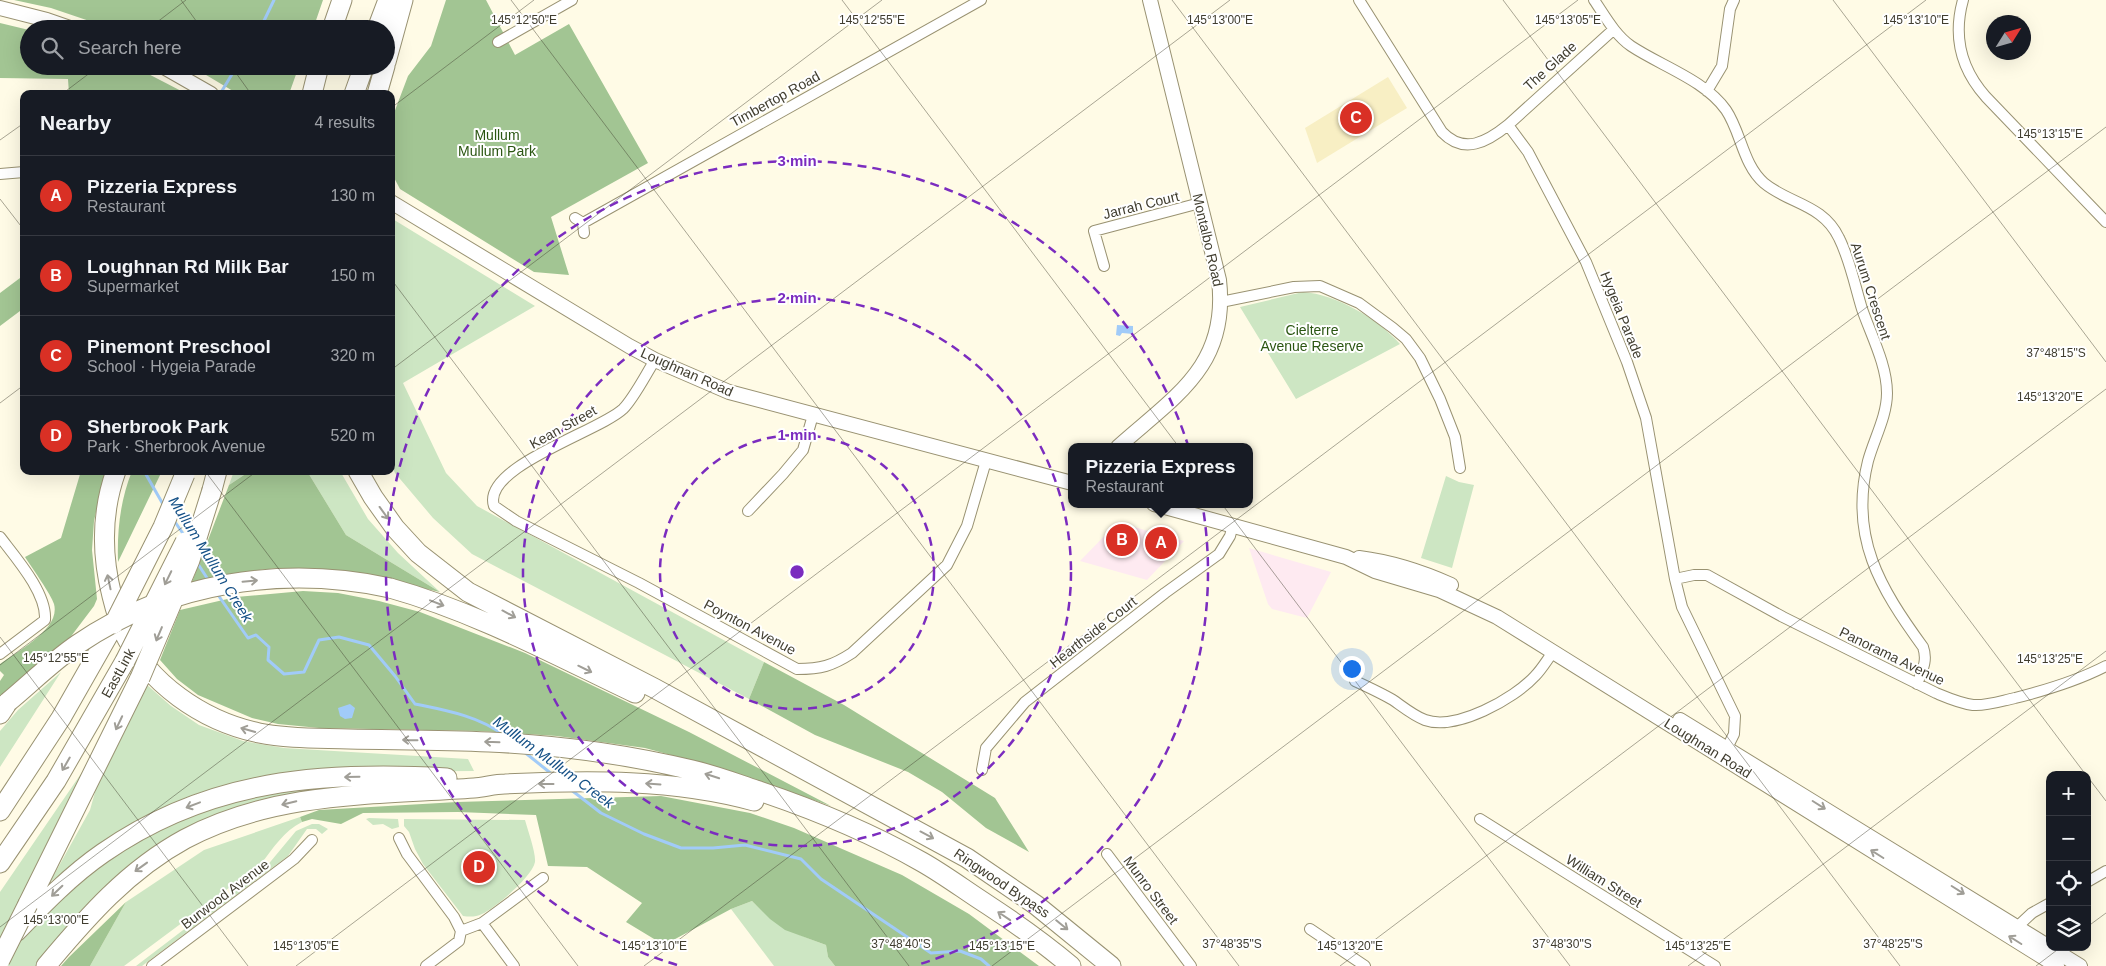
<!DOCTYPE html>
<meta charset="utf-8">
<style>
body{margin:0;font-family:Arial,sans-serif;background:#20242c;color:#f1f3f6}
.controls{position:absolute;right:15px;bottom:15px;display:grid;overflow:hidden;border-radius:10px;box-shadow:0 5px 20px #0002}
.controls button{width:45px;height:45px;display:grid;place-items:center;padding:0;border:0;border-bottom:1px solid #363941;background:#171b24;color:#f1f3f6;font:25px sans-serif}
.compass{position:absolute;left:1986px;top:15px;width:45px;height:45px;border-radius:50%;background:#171b24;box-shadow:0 5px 20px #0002;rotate:53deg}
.you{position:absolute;left:1351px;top:668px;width:18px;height:18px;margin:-12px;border:4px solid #fff;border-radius:50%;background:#1a73e8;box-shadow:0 0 0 8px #1a73e833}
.badge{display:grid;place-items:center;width:32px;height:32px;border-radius:50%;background:#d93025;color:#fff;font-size:16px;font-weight:700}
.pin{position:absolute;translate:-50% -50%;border:2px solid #fff;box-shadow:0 1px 5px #0006}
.popup{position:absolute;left:1068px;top:443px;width:185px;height:65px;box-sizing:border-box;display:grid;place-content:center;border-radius:10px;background:#171b24;filter:drop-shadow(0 1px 4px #0005);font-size:16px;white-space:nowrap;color:#9ea1a6}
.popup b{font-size:19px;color:#f1f3f6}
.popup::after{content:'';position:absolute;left:50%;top:100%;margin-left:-10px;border:10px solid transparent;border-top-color:#171b24}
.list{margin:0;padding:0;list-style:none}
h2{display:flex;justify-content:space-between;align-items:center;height:65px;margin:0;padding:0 20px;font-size:21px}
h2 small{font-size:16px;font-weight:400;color:#9ea1a6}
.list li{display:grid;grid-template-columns:32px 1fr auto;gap:15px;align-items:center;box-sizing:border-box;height:80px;padding:0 20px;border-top:1px solid #363941}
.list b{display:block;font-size:19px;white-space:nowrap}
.list p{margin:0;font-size:16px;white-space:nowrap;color:#9ea1a6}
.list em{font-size:16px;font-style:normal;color:#9ea1a6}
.icon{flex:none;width:28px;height:28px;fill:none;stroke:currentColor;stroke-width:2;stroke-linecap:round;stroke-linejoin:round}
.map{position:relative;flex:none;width:2106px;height:966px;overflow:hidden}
.search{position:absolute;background:#171b24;box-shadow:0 5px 20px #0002;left:20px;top:20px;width:375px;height:55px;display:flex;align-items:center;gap:12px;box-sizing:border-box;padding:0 18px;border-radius:28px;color:#9ea1a6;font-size:19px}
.panel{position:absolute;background:#171b24;box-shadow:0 5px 20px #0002;left:20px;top:90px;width:375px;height:385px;border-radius:10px}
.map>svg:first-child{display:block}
</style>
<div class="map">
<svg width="2106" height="966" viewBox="0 0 2106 966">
<rect width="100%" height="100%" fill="#fffbe6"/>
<path fill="#feeaf1" d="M1118,522L1151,532L1184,541L1147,580L1080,561Z
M1249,548L1331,572L1307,618L1272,609L1268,604Z"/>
<path fill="#f8efc4" d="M1388,77L1407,108L1317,163L1305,128Z"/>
<path fill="#cde6c3" d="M391,218L535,306L403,383L446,473L477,506L764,662L749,699L472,554L433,518L395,473L391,465Z
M1303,292C1336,294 1378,319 1400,344L1296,399L1240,307Z
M234,471H250L229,485Z
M307,471H340L368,519L398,553L440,592L346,535Z
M1446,476L1459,482L1474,485L1452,568L1421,558Z
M61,672L0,767V731L18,710Z
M146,684L171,706L199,725L243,741L284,748L468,759L474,771L326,772L109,840L50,882L90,810L97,785Z
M89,762L0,941V892Z
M307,787V790L224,816L54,946L37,966H6L23,936L89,872L132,844L180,820L205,810L262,794Z
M300,817L302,822C284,831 273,848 261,864L124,966H90L126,902L204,850Z
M369,818L398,819L399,827L392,829L383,824L373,825L366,819Z
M404,819L525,820C528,831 536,853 535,862C532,877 496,907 482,914C476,917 470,917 463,916L423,864L415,849L409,832L404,826Z
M312,824H319L328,829L322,834L316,829H307L288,856L142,966H136L266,867L296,831Z
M752,901C779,928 791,932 826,945L828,957L835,966H774L731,909Z"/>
<path fill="#a2c593" d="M14,0H323L313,29H113L51,8Z
M446,0H486L515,55L569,24L648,163L551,217L569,275L534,272L400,189L391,172V121L408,76L431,46Z
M0,23L29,30V66H133L187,94H69L68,79L0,78Z
M191,66H299L289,94H238Z
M24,275V308L0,326V293Z
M81,471H105L94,521L92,550L97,599L94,606L66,643L44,658L0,696V681L4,675L0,671V664C17,651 61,629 54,604C51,594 32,568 25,557L61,538Z
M132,471H162L118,562C117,531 120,501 132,471Z
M250,471H307L346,535L440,592C390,581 341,567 290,568C257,568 224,576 192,582L229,485Z
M303,591L338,593L379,601L420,612L525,653L689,732L831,806L726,770L645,748L557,736L480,731L319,728L278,724L252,718L198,695L177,679L160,660L180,610L236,597Z
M764,662L844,705L995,798L1029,852L986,828L942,792L908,772L815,735L749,699Z
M661,796L750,813L794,828L902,875L969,914L1039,966H835L828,957L826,945L785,930L770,919L752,901L731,909L664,945L626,922L642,903L587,867L548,866L536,815L458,812L363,813L341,824L312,819L302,822L300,817L319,810L457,802Z
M126,902L90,966H61L69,957Z"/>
<path fill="#a1cbf8" d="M1117,325L1133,326V334L1122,333L1120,336L1116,335Z
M350,704L355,708L352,718L345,719L340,716L338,708Z"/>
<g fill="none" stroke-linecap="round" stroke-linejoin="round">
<path stroke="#a1cbf8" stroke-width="3" d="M260,29L274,0
M220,94L237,66
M144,471L164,506
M173,519L184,535
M196,561L209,581
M216,592L248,638L256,635L269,647L268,660L284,674L304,672L319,640L339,637L369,645L395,676L415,704C444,710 479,716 503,735
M523,751L553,775
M570,789L601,813L644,834L681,848H713L745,845L801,859L821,879L931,953L960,951L981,959L989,966"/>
<g stroke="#999272" stroke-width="12">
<path id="street" d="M1359,0L1442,132C1464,155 1487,142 1508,125L1528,152L1586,262L1627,362L1646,418L1675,579L1682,607L1735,716L1734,734L1727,748
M1594,0C1605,16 1615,35 1631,46C1661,66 1705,80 1726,110C1741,132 1743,165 1764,183C1789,204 1823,204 1839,238C1850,260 1855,286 1862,309C1871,335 1887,365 1887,393C1887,416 1874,439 1868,461C1849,537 1880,588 1923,647C1928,661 1922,671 1917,684
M1963,0C1953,36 1961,69 1986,97L2106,222
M498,42L572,0
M1707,91L1722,66L1730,9L1734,0
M1508,125L1613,30
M0,174L24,172
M575,218L583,223L981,0
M583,223L584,233
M1104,266L1094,231L1200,203
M1221,302L1294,287L1320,286L1359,303L1393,328L1406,339L1420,358L1440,399L1455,437L1460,468
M655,360C646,374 634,398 623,409C600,431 481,467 494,506L516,521L639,583L797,669C821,669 832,666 852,653L947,565L967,526L986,461
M748,511L783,474L803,450L813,415
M0,537C16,558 47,593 45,620L0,654
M1675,579L1694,575H1707L1783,617L1936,693C1948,698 1959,703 1973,705C1987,706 2001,701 2015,698C2047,690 2077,681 2106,666
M1355,681C1368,687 1381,693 1393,700C1403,707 1414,716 1425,720C1456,731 1514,699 1535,676C1542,669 1547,660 1553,652
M982,770L986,748L1025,702L1165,593L1219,554L1230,536L1233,525
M1480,819L1715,966
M399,838L407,854L454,917L461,931
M1107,854L1191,966
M2087,882L2106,871
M482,923L514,966
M2017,927L2032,913L2050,903
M1310,929L1365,966
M152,966L294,859L312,840
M426,966L459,941L461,931L482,923L543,878"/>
</g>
<g stroke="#999272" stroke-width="16">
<path id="secondary" d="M0,8L47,20L73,29
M162,66L211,94
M391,202L629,346L655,360L729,392L1072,483
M1118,447C1175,396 1229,366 1219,280L1150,0
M1154,504L1346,557L1375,571L1439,590L1497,617L2057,966
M1359,558C1391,562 1422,572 1451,585
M1680,720L2080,966"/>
</g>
<g stroke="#999272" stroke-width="21">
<path id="highway" d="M332,29L342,0
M377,29L388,0
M386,62L403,0
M312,94L319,66
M354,94L364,66
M377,94L385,66
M116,471C101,513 101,553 112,596C115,608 118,620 123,631C148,683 202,721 259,733C288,739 319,738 349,739C396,740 442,740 489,742C558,745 625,754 692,770C714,775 735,783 756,790C813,809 869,832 922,862C945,875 966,891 988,905C1017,924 1045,944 1071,966
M358,471L373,497L395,528L418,553L468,592L654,688L967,858L1036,905L1111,966
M212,490L217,471
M390,588C476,612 555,655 635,693
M0,714L8,702
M0,811L61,718L110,632
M0,863L56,781L125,661
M28,904L140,678
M16,932C43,904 71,875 103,853C209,779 322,771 447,778
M46,966C87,917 128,870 185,839C275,791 375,795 474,788C485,787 495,784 505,784C588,780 674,779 754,801"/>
</g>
<use href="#street" stroke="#fff" stroke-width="10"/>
<use href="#secondary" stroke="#fff" stroke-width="14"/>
<use href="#highway" stroke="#fff" stroke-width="19"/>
<g stroke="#999272" stroke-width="21" stroke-linecap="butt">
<path id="highway-bridge" d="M114,624L163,527L185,474
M125,661L185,542
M140,678L190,560L212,490
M8,702C31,683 53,661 78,644C169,582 284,565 390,588
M0,960L28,904"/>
</g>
<use href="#highway-bridge" stroke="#fff" stroke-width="19"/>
</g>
<defs><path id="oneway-shaft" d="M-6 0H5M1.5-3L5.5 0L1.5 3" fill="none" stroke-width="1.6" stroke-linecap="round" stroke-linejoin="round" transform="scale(1.25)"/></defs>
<g stroke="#a09e97">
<use href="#oneway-shaft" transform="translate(384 513) rotate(54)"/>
<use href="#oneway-shaft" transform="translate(168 578) rotate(116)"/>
<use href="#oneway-shaft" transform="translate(250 581) rotate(-5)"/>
<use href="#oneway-shaft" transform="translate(109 582) rotate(-102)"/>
<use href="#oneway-shaft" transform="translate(437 603) rotate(21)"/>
<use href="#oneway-shaft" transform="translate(509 614) rotate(28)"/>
<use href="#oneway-shaft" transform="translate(159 634) rotate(113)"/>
<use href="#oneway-shaft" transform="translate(585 669) rotate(26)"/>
<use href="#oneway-shaft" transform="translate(119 723) rotate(115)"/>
<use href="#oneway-shaft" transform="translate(248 730) rotate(-164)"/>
<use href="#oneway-shaft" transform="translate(410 740) rotate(-179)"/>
<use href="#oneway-shaft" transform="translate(492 742) rotate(-178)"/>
<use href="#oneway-shaft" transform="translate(66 764) rotate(120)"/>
<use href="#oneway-shaft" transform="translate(712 776) rotate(-162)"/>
<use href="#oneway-shaft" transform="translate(352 777) rotate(179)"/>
<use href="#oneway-shaft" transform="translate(546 784) rotate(180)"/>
<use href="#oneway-shaft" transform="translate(653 784) rotate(-176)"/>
<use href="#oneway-shaft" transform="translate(289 803) rotate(167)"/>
<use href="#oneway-shaft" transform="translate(193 805) rotate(159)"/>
<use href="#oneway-shaft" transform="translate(1819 805) rotate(32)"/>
<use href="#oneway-shaft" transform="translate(927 835) rotate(28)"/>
<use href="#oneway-shaft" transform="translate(1877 854) rotate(-148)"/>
<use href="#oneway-shaft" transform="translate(141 867) rotate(144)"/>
<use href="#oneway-shaft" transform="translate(1958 890) rotate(32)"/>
<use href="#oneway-shaft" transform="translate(57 891) rotate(136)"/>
<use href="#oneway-shaft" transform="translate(1004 916) rotate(-146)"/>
<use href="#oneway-shaft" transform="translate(1062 925) rotate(39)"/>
<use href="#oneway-shaft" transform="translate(2015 940) rotate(-148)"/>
</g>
<path fill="none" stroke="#403d2f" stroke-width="1" stroke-opacity="0.45" d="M181,0L202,29M511,0L1239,966M842,0L1570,966M1172,0L1900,966M1503,0L2086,775M1833,0L2106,362M148,29L186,0M231,66L251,94M62,94L99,66M391,108L534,0M0,140L24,123M0,199L24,230M391,279L909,966M391,370L882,0M0,403L24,385M205,471L578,966M0,637L248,966M0,665L257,471M2087,776L2106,801M0,927L1230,0M2087,927L2106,913M296,966L1578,0M644,966L1926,0M992,966L2106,127M1340,966L2106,389M1688,966L2106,651M2036,966L2061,947"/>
<g fill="none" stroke="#7b2cbf" stroke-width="2.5" stroke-dasharray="9 6">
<circle cx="797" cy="572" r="137"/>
<circle cx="797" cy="572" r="274"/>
<path d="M677 965A411 411 0 1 1 917 965"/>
</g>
<g text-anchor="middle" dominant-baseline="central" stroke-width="4" stroke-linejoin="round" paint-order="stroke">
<g font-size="14" fill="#403d2f" stroke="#fff">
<text transform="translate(1550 66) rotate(-42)">The Glade</text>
<text transform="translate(775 99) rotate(-29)">Timbertop Road</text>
<text transform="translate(1141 205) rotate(-14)">Jarrah Court</text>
<text transform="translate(1208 240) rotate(77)">Montalbo Road</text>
<text transform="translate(1871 291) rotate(72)">Aurum Crescent</text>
<text transform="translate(1622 315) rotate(68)">Hygeia Parade</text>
<text transform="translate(687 372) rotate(24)">Loughnan Road</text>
<text transform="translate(563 427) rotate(-29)">Kean Street</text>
<text transform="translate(750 627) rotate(28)">Poynton Avenue</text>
<text transform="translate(1093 632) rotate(-38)">Hearthside Court</text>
<text transform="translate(1892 656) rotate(26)">Panorama Avenue</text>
<text transform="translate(118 673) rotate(-61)">EastLink</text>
<text transform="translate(1708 748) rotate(32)">Loughnan Road</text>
<text transform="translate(1604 881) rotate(32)">William Street</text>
<text transform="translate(1002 883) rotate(34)">Ringwood Bypass</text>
<text transform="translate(1151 890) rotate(53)">Munro Street</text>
<text transform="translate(225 894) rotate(-37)">Burwood Avenue</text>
</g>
<g font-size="14" fill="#2b5612" stroke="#fff">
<text x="497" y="135">Mullum<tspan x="497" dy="16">Mullum Park</tspan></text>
<text x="1312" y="330">Cielterre<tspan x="1312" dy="16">Avenue Reserve</tspan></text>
</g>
<g font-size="15" font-style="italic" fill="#134f85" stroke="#fff">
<text transform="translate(211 559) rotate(58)">Mullum Mullum Creek</text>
<text transform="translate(554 762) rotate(36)">Mullum Mullum Creek</text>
</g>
</g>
<g font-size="12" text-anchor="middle" fill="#403d2f" stroke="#fff" stroke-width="4" stroke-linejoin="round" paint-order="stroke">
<text x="524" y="24">145°12'50"E</text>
<text x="872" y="24">145°12'55"E</text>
<text x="1220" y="24">145°13'00"E</text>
<text x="1568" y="24">145°13'05"E</text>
<text x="1916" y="24">145°13'10"E</text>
<text x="2050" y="138">145°13'15"E</text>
<text x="2056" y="357">37°48'15"S</text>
<text x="2050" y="401">145°13'20"E</text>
<text x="56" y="662">145°12'55"E</text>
<text x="2050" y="663">145°13'25"E</text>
<text x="56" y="924">145°13'00"E</text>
<text x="901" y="948">37°48'40"S</text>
<text x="1232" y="948">37°48'35"S</text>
<text x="1562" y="948">37°48'30"S</text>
<text x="1893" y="948">37°48'25"S</text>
<text x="306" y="950">145°13'05"E</text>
<text x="654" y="950">145°13'10"E</text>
<text x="1002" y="950">145°13'15"E</text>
<text x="1350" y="950">145°13'20"E</text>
<text x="1698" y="950">145°13'25"E</text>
</g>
<circle cx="797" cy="572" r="8" fill="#7b2cbf" stroke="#fff" stroke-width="2.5"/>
<g font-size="15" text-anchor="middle" font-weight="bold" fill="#7b2cbf" stroke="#fff" stroke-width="4" stroke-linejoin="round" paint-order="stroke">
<text x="797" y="166">3 min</text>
<text x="797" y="303">2 min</text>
<text x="797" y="440">1 min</text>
</g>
</svg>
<div class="controls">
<button>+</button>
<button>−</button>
<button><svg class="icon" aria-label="locate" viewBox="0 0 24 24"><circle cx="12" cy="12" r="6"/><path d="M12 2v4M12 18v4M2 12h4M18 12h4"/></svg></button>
<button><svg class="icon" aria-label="layers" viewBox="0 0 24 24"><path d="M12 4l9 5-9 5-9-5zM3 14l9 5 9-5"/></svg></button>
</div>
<svg class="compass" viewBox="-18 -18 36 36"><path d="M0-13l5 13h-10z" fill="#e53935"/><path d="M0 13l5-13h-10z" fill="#9ea1a6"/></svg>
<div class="you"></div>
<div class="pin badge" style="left:1161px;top:543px">A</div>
<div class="popup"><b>Pizzeria Express</b>Restaurant</div>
<div class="pin badge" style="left:1122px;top:540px">B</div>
<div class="pin badge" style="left:1356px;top:118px">C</div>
<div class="pin badge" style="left:479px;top:867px">D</div>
<div class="search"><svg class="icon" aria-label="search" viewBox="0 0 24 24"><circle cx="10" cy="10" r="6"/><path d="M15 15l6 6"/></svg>Search here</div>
<section class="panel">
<h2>Nearby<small>4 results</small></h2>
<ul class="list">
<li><span class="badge">A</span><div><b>Pizzeria Express</b><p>Restaurant</p></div><em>130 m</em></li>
<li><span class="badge">B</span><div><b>Loughnan Rd Milk Bar</b><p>Supermarket</p></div><em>150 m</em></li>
<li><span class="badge">C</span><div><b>Pinemont Preschool</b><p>School · Hygeia Parade</p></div><em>320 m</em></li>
<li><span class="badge">D</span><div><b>Sherbrook Park</b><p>Park · Sherbrook Avenue</p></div><em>520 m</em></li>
</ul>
</section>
</div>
